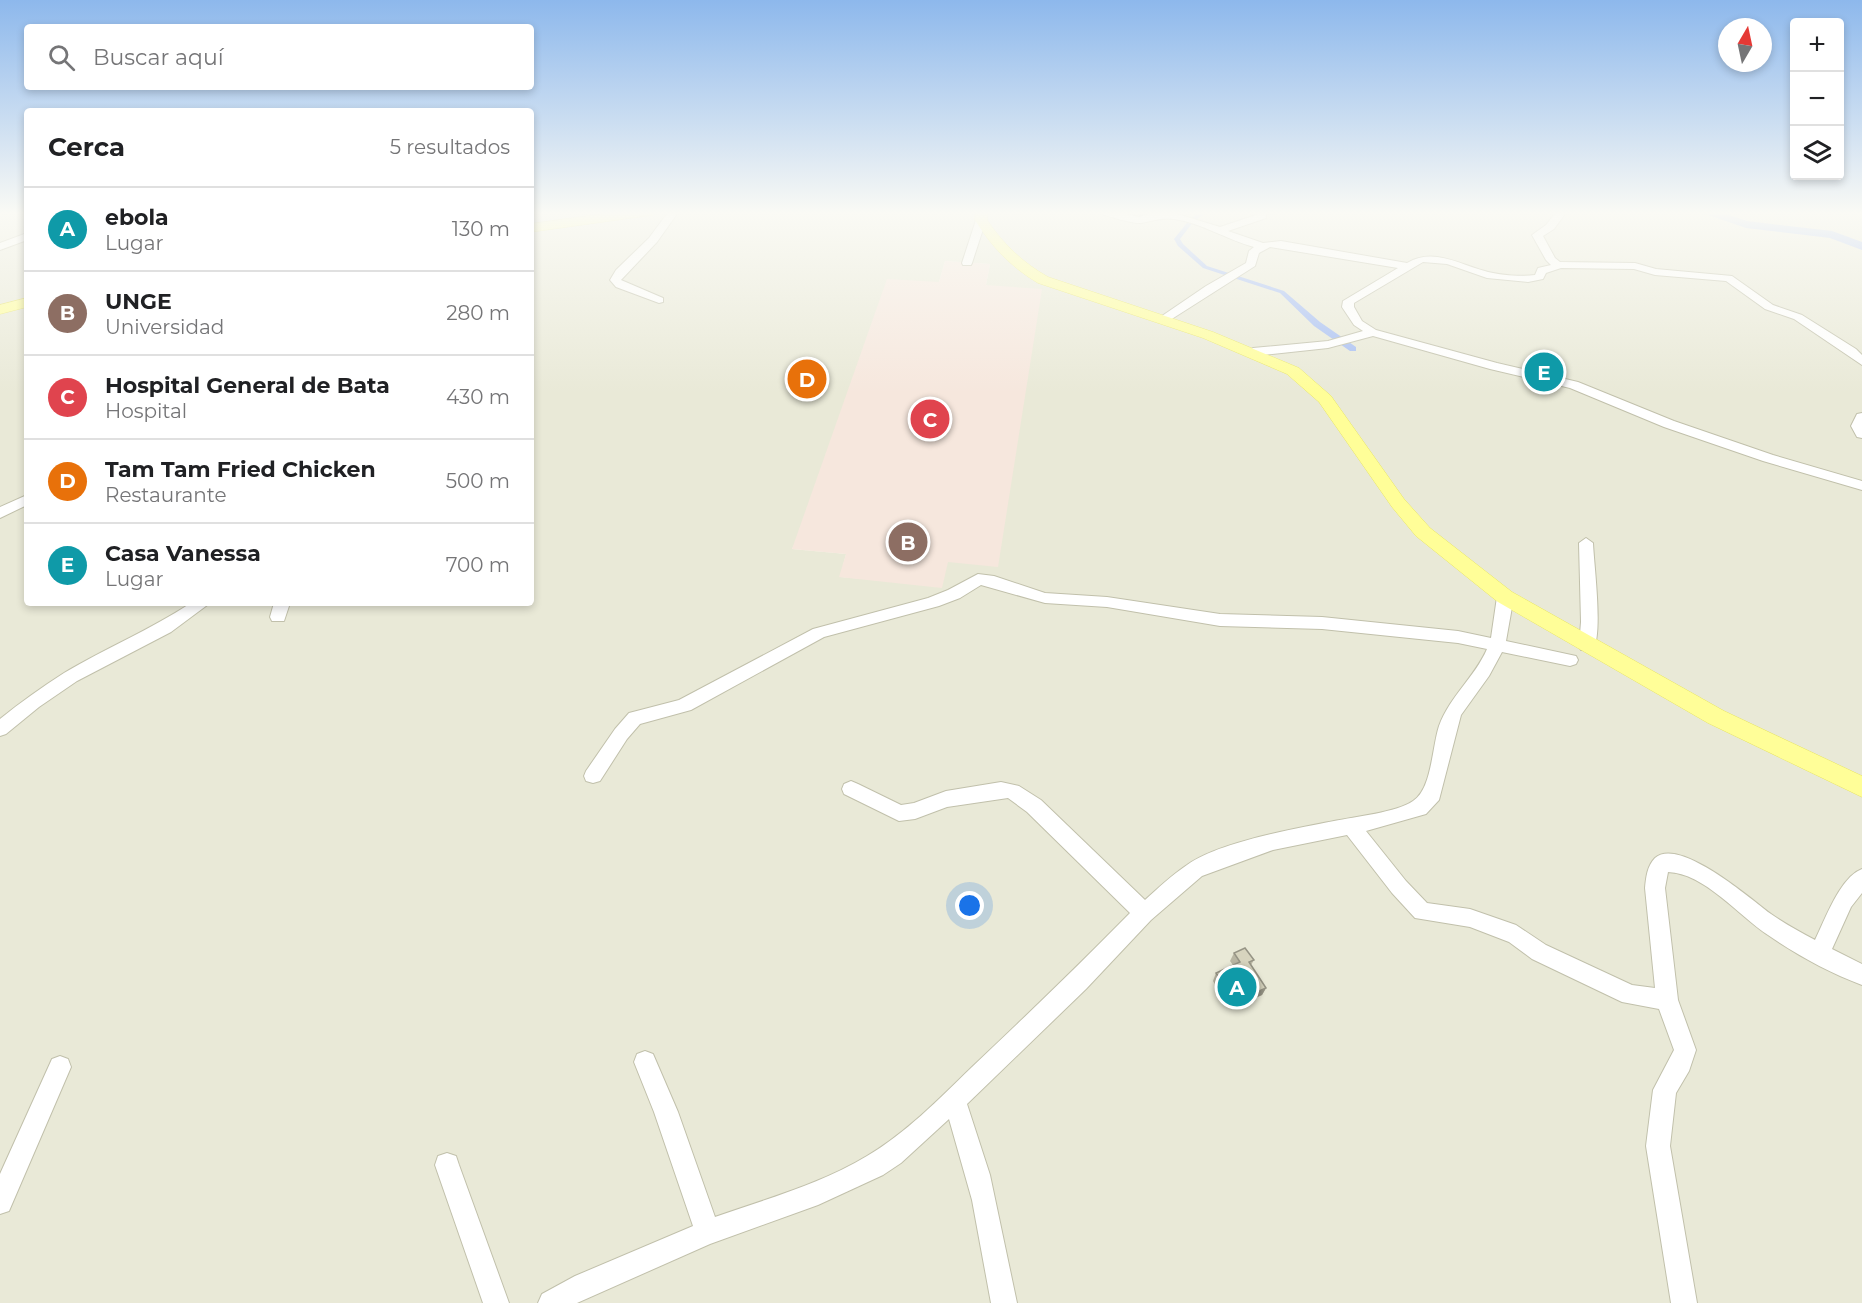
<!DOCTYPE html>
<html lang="es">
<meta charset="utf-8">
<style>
body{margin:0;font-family:Montserrat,sans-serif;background:#f6f6f6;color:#202124}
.controls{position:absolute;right:18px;top:18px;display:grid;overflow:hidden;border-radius:6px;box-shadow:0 3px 9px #0003}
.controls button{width:54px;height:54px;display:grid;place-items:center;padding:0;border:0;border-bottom:2px solid #e0e0e0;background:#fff;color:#202124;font:30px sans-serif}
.compass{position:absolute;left:1718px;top:18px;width:54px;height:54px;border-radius:50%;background:#fff;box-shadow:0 3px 9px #0003;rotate:9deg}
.you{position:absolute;left:970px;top:906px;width:21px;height:21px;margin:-15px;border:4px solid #fff;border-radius:50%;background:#1a73e8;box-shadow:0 0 0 9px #1a73e833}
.badge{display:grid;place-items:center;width:39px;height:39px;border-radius:50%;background:#0b8043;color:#fff;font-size:20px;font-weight:700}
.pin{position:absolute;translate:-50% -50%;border:3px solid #fff;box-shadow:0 2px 6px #0006}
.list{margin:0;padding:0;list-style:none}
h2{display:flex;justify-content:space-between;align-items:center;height:78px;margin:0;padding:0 24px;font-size:26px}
h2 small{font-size:20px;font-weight:400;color:#757577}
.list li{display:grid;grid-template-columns:39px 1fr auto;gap:18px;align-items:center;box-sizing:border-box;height:84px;padding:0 24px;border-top:2px solid #e0e0e0}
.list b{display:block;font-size:22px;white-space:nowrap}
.list p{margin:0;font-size:20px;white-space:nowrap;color:#757577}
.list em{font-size:20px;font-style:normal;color:#757577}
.icon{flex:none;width:33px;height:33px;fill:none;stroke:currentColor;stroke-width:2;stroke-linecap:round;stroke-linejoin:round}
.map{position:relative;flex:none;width:1862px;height:1303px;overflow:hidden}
.search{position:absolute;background:#fff;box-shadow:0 3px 9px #0003;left:24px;top:24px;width:510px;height:66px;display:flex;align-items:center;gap:15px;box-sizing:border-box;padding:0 21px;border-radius:6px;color:#757577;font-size:22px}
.panel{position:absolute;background:#fff;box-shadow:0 3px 9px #0003;left:24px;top:108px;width:510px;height:498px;border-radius:6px}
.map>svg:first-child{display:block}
</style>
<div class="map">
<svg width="1862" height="1303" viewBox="0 0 1862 1303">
<rect width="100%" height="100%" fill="#f5f5e9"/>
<path fill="#e9e9d7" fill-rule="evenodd" d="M0,211H27V603H531V211H1862V1303H0ZM945,261L990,264L986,285L864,579L840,577L846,554L792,549L939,282Z"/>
<path fill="#f6e7dd" d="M945,261L990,264L986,285L1042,289L998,567L948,562L942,588L839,577L846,554L792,549L887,279L939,282Z"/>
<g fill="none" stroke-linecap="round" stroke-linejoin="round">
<path fill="#a5bdf3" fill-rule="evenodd" d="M1202,211H1209L1194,221L1180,239L1183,244L1207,266L1284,291L1320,322L1356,347V351H1350L1314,326L1280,293L1203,268L1178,246L1174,239L1190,219Z"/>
<path fill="#a5bdf3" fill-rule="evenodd" d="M1697,211H1716L1747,221L1832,231L1862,242V250L1830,238L1746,228Z"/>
<g stroke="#c1c0ab" stroke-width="2">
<path id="minor" d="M669,211H679L657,242L621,280L663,298V302L659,303L616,287L610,280L616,270L649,238Z
M1096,211H1114L1139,217L1150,213H1174L1220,227L1262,213L1266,214V218L1228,231L1263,243L1281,241L1407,263C1434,247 1460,265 1488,272C1501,275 1521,277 1535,275L1538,268L1551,265L1546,260L1532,235L1546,225L1557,211H1567L1554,229L1543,236L1555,258L1560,262L1635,263L1656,269L1732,276L1773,305L1802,315L1856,349L1862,355V365L1794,319L1765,309L1726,281L1655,275L1634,269L1561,268L1546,273L1543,279L1528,282L1487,278L1447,264L1423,262L1354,303V307L1362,321L1376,330L1497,363L1578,382L1674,421L1773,455L1862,481V490L1763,461L1664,427L1570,388L1490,369L1373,336L1328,348L1253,356L1247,352L1253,348L1328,341L1363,331L1354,325L1342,307L1343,301L1398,268L1270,247L1259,253L1255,266L1167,322H1159V318L1206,286L1246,263L1249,251L1254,247C1227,240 1202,223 1174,219C1162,217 1152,221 1141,223C1133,224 1102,215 1096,211Z
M981,217L986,220L972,263L971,265H963L962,263L976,220Z
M27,233V240L0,250V243Z
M1862,413V438L1857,437L1851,426L1857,414Z
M27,495V505L0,518V507Z
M1586,538L1593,543C1594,566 1603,633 1593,650H1581L1579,646L1581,622L1579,543Z
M978,574L994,576L1045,593L1107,597L1220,614L1322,617L1458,631L1491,638L1497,597L1499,593H1511L1512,607L1506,641L1576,656L1578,660L1576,664L1570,666L1502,652L1489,676L1461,715L1439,800L1426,814L1366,831L1406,881L1427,903L1470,909L1516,925L1546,945L1632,985L1655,988L1645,888C1646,878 1647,866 1655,858C1679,836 1752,900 1771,914C1785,924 1800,932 1815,940C1825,920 1840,877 1862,869V893L1851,907L1832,949L1862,964V985C1830,973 1797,955 1768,935C1739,916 1704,873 1668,872L1665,888L1678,1000L1696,1050L1689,1071L1676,1093L1670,1146L1697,1303H1671L1646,1146L1653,1090L1674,1050L1659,1009L1622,1002L1532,959L1509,942L1470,927L1415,918L1392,893L1347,835L1273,850L1202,876L1151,920L1086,989L967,1104L990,1175L1017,1303H991L972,1200L949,1119L901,1163L883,1175L818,1205L710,1244L577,1303H538L542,1294L575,1276L693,1226L654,1112L634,1062L637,1054L645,1051L653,1054L678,1112L715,1217C766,1199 821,1184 867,1156C905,1134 939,1099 971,1068C1025,1017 1078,966 1130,913L1027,812L1008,798L947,807L915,819L899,821L844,794L842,789L844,784L851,781L858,784L901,805L914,803L946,791L1001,782L1019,786L1041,800L1145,900C1158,888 1172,875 1187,865C1219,842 1294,829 1334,821C1354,817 1398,812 1413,801C1432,789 1432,747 1439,726C1450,696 1475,677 1487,649L1458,643L1322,629L1220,626L1107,607L1045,603L981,585L960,598L939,606L824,637L691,710L640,724L627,739L600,781L593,783L586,781L584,776L586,771L615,729L629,713L679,700L813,629L928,598L948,590Z
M191,603H210L171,632L77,681L39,707L6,734L0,736V719C21,702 42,687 64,673C106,648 150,630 191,603Z
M274,603H290L284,621H272L270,617Z
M60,1056L68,1059L71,1067L9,1211L0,1214V1174L52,1059Z
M447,1153L456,1156L459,1165L509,1303H483L435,1165L438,1156Z"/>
</g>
<g stroke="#e8e565" stroke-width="1">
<path id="major" d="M625,211H658L652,215L531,232V224Z
M976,211H988L987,220C1003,244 1023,263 1048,277L1213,332L1299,368L1331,396L1404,499L1430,528L1512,592L1724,711L1862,776V797L1708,723L1498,602L1416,536L1392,507L1319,402L1287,374L1203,338L1038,283C1011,267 991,246 975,220Z
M27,298V307L0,314V305Z"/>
</g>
<use href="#minor" fill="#fff" fill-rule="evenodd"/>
<use href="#major" fill="#fffe98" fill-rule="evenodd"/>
</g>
<path fill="#b9b6a3" d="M1234,953L1254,960L1251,965L1266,988L1262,995L1237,1006L1229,994L1223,997L1213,981L1216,973L1233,965L1230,961Z"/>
<path fill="#969485" d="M1232,986L1229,994L1223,997L1227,989Z
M1266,988L1262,995L1237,1006L1241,999Z"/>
<path fill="#d7d4be" stroke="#969485" stroke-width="1.5" d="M1245,948L1254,960L1249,962L1266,988L1241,999L1232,986L1227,989L1216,973L1240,962L1234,953Z"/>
<linearGradient id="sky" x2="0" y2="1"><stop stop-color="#8db8ec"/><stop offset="0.54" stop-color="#fafaf5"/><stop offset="1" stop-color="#fafaf5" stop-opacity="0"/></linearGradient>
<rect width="1862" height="394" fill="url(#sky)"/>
</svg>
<div class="controls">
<button>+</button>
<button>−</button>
<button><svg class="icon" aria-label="layers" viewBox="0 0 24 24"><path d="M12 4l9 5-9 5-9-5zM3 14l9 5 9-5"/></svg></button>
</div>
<svg class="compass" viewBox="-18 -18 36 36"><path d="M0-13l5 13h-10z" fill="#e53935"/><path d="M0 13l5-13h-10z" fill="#757577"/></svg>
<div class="you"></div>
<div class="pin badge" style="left:1237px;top:987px;background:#0f9aa8">A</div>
<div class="pin badge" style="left:908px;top:542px;background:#8d6e63">B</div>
<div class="pin badge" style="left:930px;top:419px;background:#e0444e">C</div>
<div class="pin badge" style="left:807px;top:379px;background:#e8710a">D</div>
<div class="pin badge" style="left:1544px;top:372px;background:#0f9aa8">E</div>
<div class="search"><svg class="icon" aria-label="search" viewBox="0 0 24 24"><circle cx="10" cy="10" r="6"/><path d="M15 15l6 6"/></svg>Buscar aquí</div>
<section class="panel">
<h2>Cerca<small>5 resultados</small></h2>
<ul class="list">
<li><span class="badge" style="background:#0f9aa8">A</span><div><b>ebola</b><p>Lugar</p></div><em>130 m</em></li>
<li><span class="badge" style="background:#8d6e63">B</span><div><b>UNGE</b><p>Universidad</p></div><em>280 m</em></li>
<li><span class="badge" style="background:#e0444e">C</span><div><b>Hospital General de Bata</b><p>Hospital</p></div><em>430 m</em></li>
<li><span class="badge" style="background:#e8710a">D</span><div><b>Tam Tam Fried Chicken</b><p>Restaurante</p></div><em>500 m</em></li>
<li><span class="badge" style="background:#0f9aa8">E</span><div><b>Casa Vanessa</b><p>Lugar</p></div><em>700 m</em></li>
</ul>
</section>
</div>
